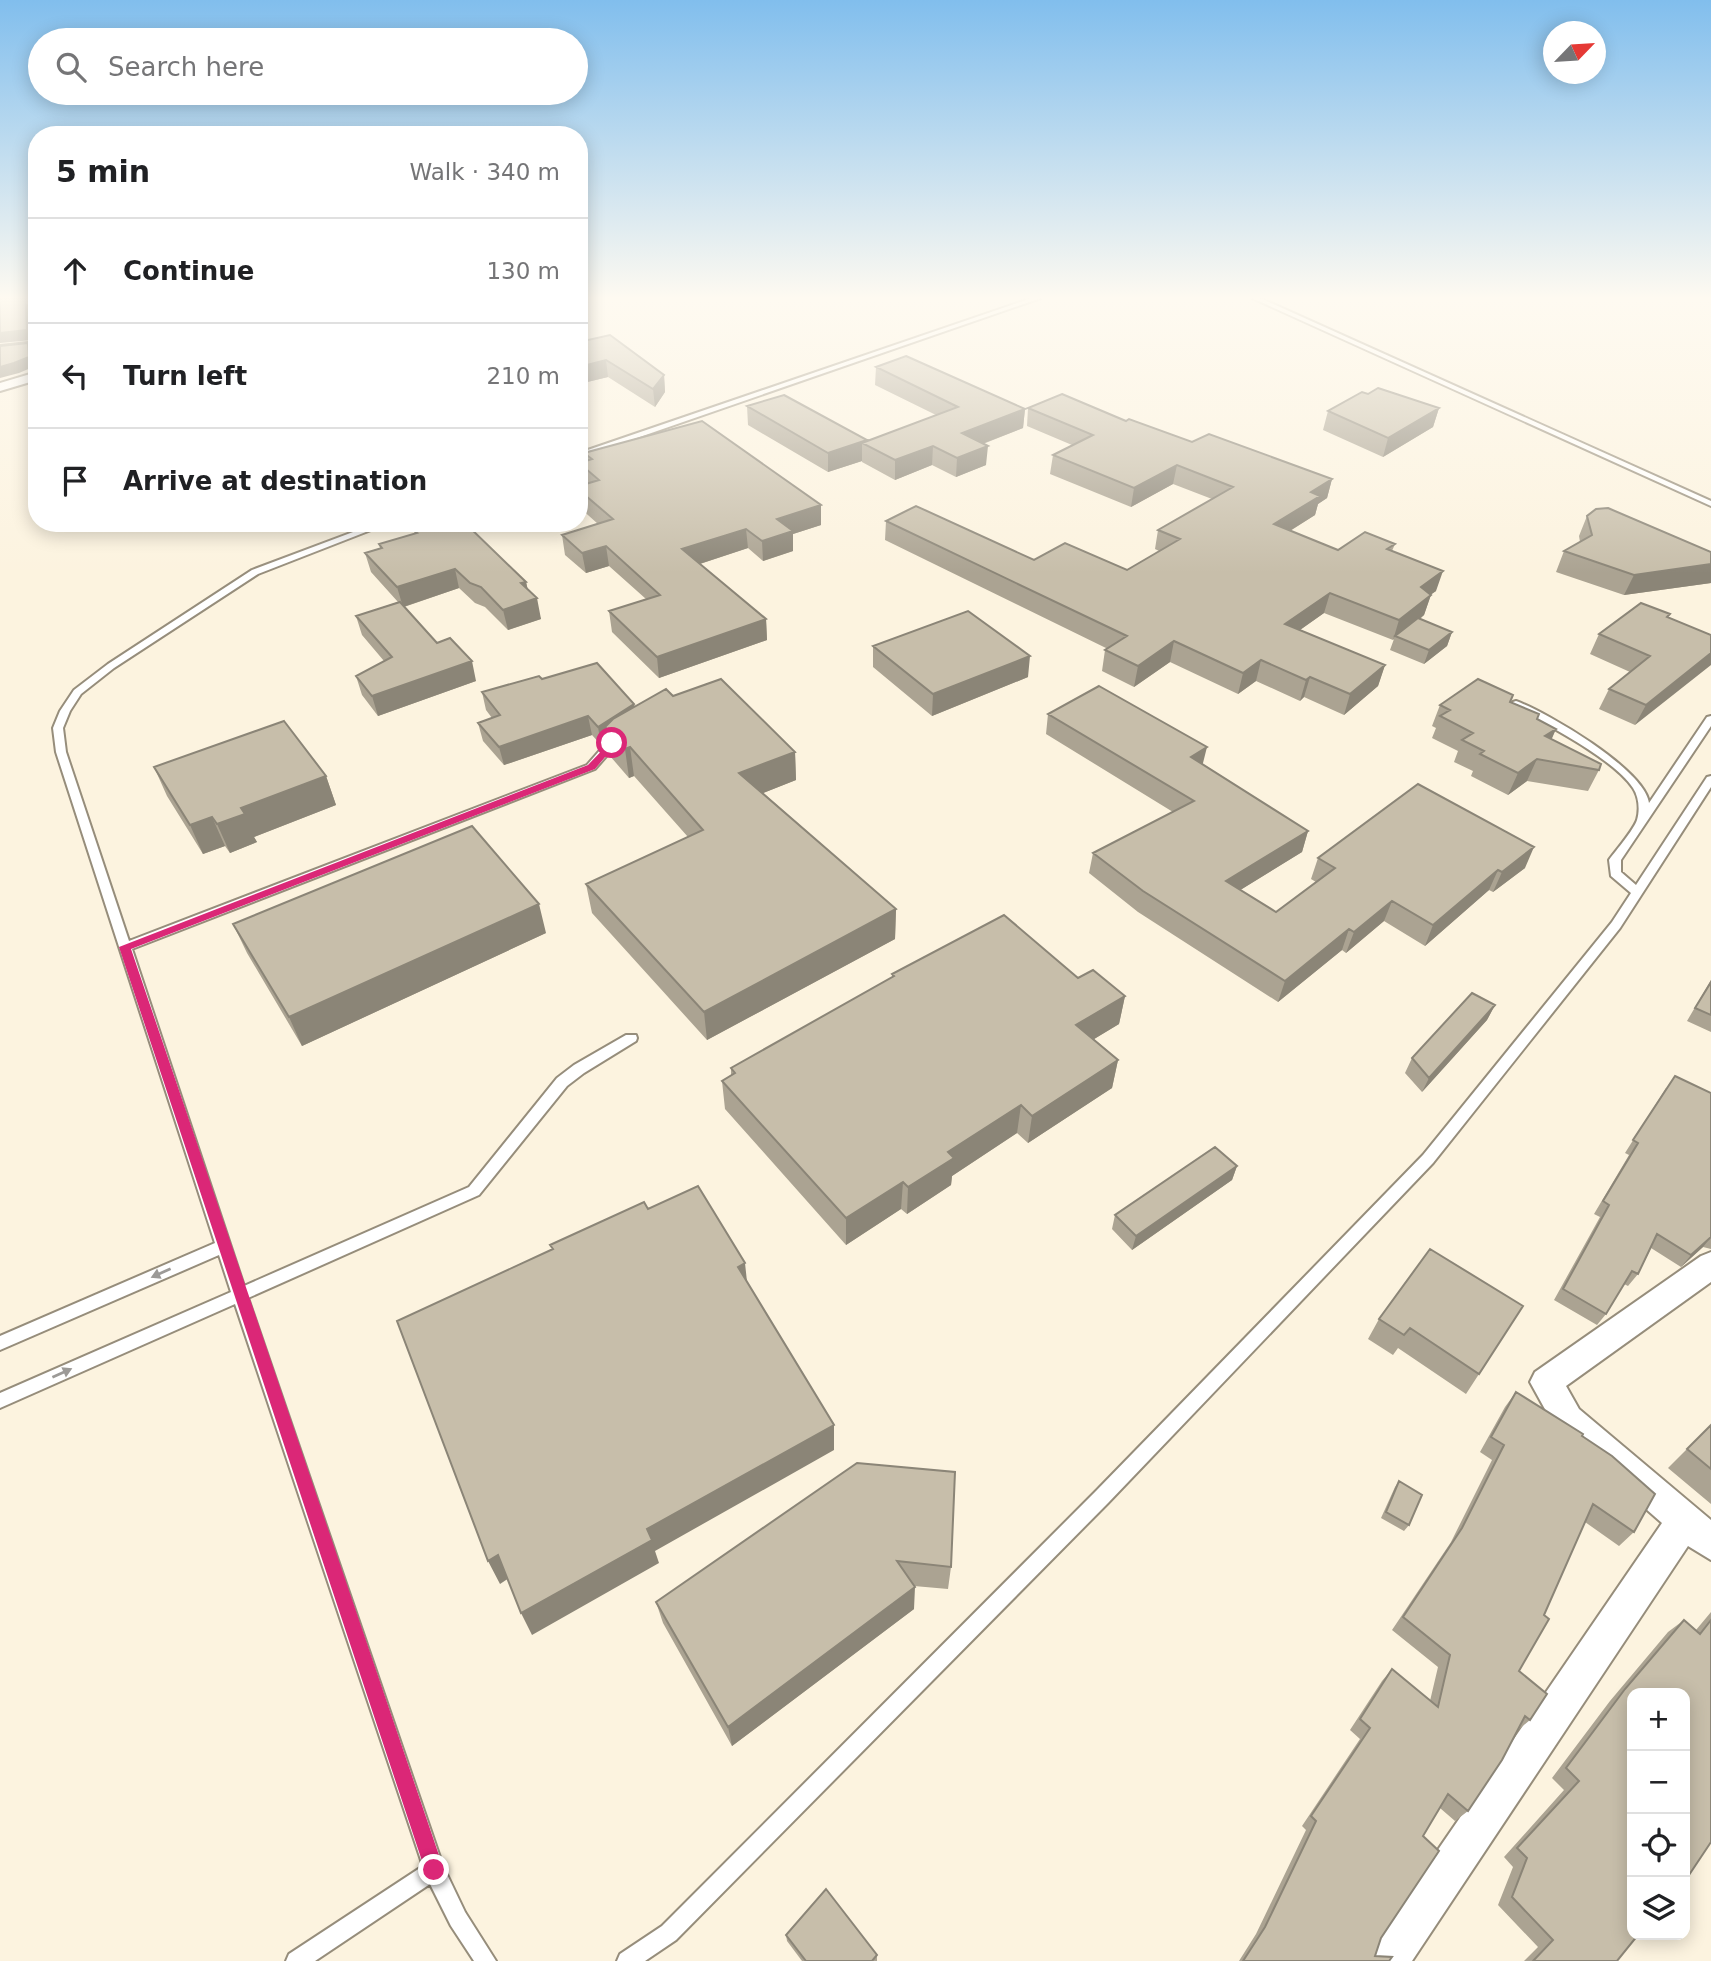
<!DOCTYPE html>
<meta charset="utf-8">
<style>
body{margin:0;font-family:"DejaVu Sans",sans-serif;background:#f2f2f2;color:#202124}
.controls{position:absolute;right:21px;bottom:21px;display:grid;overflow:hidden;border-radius:14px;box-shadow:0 4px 18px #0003}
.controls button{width:63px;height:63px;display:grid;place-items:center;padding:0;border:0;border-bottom:2px solid #e0e0e0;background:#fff;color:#202124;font:35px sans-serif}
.compass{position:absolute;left:1543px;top:21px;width:63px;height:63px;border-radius:50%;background:#fff;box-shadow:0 4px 18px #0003;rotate:65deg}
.stop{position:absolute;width:21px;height:21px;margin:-16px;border:5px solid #db2777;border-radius:50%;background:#fff}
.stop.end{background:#db2777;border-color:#fff;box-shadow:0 2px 7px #0008}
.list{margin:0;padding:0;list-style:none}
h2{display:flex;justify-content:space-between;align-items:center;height:91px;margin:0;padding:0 28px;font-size:30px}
h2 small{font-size:23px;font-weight:400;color:#757577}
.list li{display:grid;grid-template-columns:46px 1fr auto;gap:21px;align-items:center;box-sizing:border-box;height:105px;padding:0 28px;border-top:2px solid #e0e0e0}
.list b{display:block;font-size:26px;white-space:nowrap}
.list em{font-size:23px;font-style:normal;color:#757577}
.icon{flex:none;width:38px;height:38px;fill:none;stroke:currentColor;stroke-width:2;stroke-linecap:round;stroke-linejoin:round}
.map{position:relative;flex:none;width:1711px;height:1961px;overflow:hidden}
.search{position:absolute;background:#fff;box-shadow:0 4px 18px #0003;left:28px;top:28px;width:560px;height:77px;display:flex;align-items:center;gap:18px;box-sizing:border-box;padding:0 24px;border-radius:38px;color:#757577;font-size:26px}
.panel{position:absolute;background:#fff;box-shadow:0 4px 18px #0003;left:28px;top:126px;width:560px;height:406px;border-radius:28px}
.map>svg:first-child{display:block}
</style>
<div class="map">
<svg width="1711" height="1961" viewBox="0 0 1711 1961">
<rect width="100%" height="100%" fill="#fcf3df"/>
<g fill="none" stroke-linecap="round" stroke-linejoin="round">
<g stroke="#968d7b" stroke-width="4">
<path id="lane" d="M1032,298H1041L579,458V453Z
M1252,298H1260L1711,501V506Z
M377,523H389L258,574L114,668L81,694L70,711L63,728L66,752L129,941L587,765L608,741L621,735L626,738L616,745L595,769L132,949L244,1286L469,1187L557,1078L574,1065L626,1035H636L637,1038L636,1041L584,1073L567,1086L479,1195L248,1298L443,1866L465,1912L496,1961H474L451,1926L430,1884L315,1961H286L289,1954L423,1866L235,1304L0,1408V1393L231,1292L219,1255L0,1350V1336L215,1243L56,752L53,728L60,711L74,690L108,664L252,570Z
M1516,701C1547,712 1645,770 1649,803L1707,717L1711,716V726L1621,860V872L1636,885L1707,777L1711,776V787L1620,928L1433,1163L1108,1503L676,1940L645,1961H617L620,1954L662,1926L1096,1491L1423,1155L1612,922L1631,893L1611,876L1609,860C1617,849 1633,831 1637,820C1640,810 1639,797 1633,788C1613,758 1545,724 1513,706V702Z"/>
</g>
<g stroke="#968d7b" stroke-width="4">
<path id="street" d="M37,342V350L0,354V346Z
M37,372V380L0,391V383Z
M1711,1252V1282L1566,1386L1579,1409L1711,1520V1560L1688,1546L1412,1961H1366L1372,1946L1662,1523L1557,1431L1530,1382L1535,1372L1701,1256Z"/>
</g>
<use href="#lane" fill="#fff" fill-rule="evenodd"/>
<use href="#street" fill="#fff" fill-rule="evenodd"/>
</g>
<path fill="#aba392" d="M0,298H37V318L30,315L32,340Z
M579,342L664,375L665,392L655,407L608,377L579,384Z
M876,367L1025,409L1023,428L983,444L986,465L956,477L932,465L895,480L862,462V461L828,472L748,425L747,406L867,440V441L936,415L875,385Z
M1368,394L1439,408L1433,427L1383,457L1323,430L1328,411Z
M1028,408L1126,421L1192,442L1332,479L1327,498L1318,504L1315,515L1290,531L1338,550L1395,544L1392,551L1436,591L1431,594L1424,615L1420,619L1452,632L1447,646L1424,664L1390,650L1394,639L1393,640L1324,613L1300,630L1385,665L1378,686L1344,715L1304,697L1300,701L1256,681L1238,694L1170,662L1134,687L1102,671L1105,650L1108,649L885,540L886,521L1034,560L1127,570L1159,551L1155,549L1158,530L1212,499L1173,484L1131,507L1050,474L1053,455L1072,445L1027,426Z
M584,453L821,505V525L793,534V551L763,561L748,548L700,564L766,619L767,640L659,678L612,632L609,611L646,599L609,566L586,573L565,555L562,535L598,524L579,507V486L585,485L582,482L579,463L585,461Z
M1587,516L1711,552V583L1624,595L1556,572L1564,551L1580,542L1579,536Z
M414,531L526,582L528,590L541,619L508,630L485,607L475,603L459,588L404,607L437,643L476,681L378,716L362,695L356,676L384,661L362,635L356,616L398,602L371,572L365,553L380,548L379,544L415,534Z
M1670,614L1668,617L1711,635L1635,725L1599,709L1609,689L1630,672L1590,654L1599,634Z
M873,646L1028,677L932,716L873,667Z
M542,679L634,704L635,707L673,696L795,752L796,780L763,793L896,909L895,939L707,1040L592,913L586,884L688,837L634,776L629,778L610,756L607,741L601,745L592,735L504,765L483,741L478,723L492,718L486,710L482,692Z
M1510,702L1537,719L1556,729L1551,739L1599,770L1588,791L1527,781L1508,795L1471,776L1473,771L1454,762L1458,751L1432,738L1436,728L1432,726L1440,705Z
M1048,714L1203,764L1308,831L1302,852L1240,890L1276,912L1316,882L1311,879L1318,858L1525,868L1493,892L1489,890L1425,946L1384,921L1346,953L1342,950L1278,1002L1138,912L1089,873L1093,853L1173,812L1046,734Z
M154,767L326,776L336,805L254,837L257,842L230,853L225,846L203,854L167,796Z
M233,924L546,933L302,1046L247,953Z
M892,974L1078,978L1125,996L1119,1024L1094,1039L1118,1060L1112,1088L1028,1143L1017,1133L952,1176L951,1185L907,1214L901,1209L846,1245L725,1109L722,1081L731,1075V1068L892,978Z
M1711,980V1032L1687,1021Z
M1495,1005L1487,1020L1422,1092L1405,1073L1412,1058Z
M1666,1088L1711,1093V1249L1703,1247L1681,1267L1651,1248L1638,1274L1628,1286L1624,1284L1606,1314L1597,1325L1554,1300L1600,1217L1594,1214L1629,1155L1625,1153Z
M1237,1166L1232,1180L1132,1250L1112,1229L1115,1215Z
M1430,1249L1479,1374L1466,1394L1398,1348L1393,1355L1368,1339L1379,1319Z
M1516,1392L1582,1436L1634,1532L1619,1546L1585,1522L1519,1671L1530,1720L1518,1730L1468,1811L1455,1821L1440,1808L1423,1836L1381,1938L1375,1956L1389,1961H1239L1256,1934L1306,1830L1302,1826L1360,1739L1350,1730L1382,1681L1392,1669L1430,1701L1438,1667L1392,1630L1451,1542L1492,1460L1480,1452L1505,1407Z
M1711,1425V1504L1668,1468Z
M857,1463L951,1567L948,1589L914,1586V1609L732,1746L663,1623L656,1602Z
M1399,1481L1409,1525L1404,1531L1381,1518L1395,1487Z
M1711,1612V1842L1685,1881V1693L1617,1961H1524L1538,1947L1498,1905L1513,1867L1504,1857L1564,1790L1552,1778L1610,1701L1668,1632L1684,1620L1696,1630Z
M786,1935L877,1955V1961H802L787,1941Z"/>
<path fill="#8b8577" d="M26,305L30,315L32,340L0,343V333Z
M28,343L32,353L33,367L19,373L0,378V367Z
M606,360L608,377L579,384V367Z
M664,375L665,392L655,407L653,389Z
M1439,408L1433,427L1383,457L1388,438Z
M1025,409L1023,428L961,452L962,433Z
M867,440V445L862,443V461L828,472V453Z
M933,446L932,465L895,480V460Z
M988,446L986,465L956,477L957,458Z
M1177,465L1173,484L1131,507L1134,488Z
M1332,479L1327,498L1318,504L1315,515L1269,544L1274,524L1311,492Z
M821,505V525L793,534V551L763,561L762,541L777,519Z
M746,529L748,548L684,569L682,549Z
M606,546L609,566L586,573L582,553Z
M1711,564V583L1624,595L1634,575Z
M455,569L459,588L403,607L397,587Z
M1443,571L1436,591L1414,607L1421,587Z
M526,582L530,601L537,598L541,619L508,630L503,610L521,583Z
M1330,593L1324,613L1280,644L1285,624Z
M1431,595L1424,615L1397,637L1395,636L1393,640L1399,620Z
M766,619L767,640L659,678L657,657Z
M1452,632L1447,646L1424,664L1429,650Z
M1174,641L1170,662L1134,687L1138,666Z
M1711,653V665L1635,725L1646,705Z
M1030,656L1028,677L932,716L933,694Z
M1261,660L1256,681L1238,694L1243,673Z
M472,661L476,681L378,716L372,696Z
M1385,665L1378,686L1344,715L1350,694Z
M1310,677L1304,697L1300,701L1306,680Z
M634,704L637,722L605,727L607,741L601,745L598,727Z
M588,716L592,735L504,765L499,747Z
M1556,729L1547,750L1545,736Z
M630,747L634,776L629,778L625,749Z
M1207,747L1202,767L1191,757Z
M795,752L796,780L741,802L739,773Z
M1537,759L1527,781L1508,795L1518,773Z
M326,776L336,805L254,837L257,842L230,853L217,824L241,808Z
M212,817L225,846L203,854L190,825Z
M1308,831L1302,852L1221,902L1226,881Z
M1534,847L1525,868L1493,892L1502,872Z
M1498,870L1489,890L1425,946L1433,925Z
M1392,901L1384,921L1346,953L1354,932Z
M539,904L546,933L302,1046L289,1017Z
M896,909L895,939L707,1040L704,1012Z
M1349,929L1342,950L1278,1002L1285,981Z
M1125,996L1119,1024L1071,1053L1076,1025Z
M1495,1005L1487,1020L1422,1092L1429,1078Z
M1118,1060L1112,1088L1028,1143L1032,1116Z
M1021,1105L1017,1133L952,1176L951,1185L907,1214L908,1187L948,1152Z
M1237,1166L1232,1180L1132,1250L1136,1236Z
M903,1182L901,1209L846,1245V1218Z
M1711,1237L1703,1247L1681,1267L1691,1255Z
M745,1263L748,1291L738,1267Z
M834,1425V1450L655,1551L659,1563L532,1635L521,1613L647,1529Z
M498,1555L509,1578L500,1584L488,1561Z
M915,1587L914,1609L732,1746L728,1727Z"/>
<path fill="#c7beaa" stroke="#8b8577" stroke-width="2" d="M0,298H37V311L26,305L27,330L0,333Z
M610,335L664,375L653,389L606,360L579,367V342Z
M28,343L29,357L14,363L0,367V346Z
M906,356L1025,409L962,433L988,446L957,458L933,446L895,460L862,443L958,407L876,367Z
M1378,388L1439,408L1388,438L1328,411L1362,392L1368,394Z
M1062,394L1126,421L1129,419L1192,442L1209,434L1332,479L1311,492L1320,496L1274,524L1338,550L1365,532L1395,544L1387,549L1443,571L1421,587L1431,595L1399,620L1330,593L1285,624L1385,665L1350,694L1310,677L1306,680L1261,660L1243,673L1174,641L1138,666L1105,650L1127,636L886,521L916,506L1034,560L1065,543L1127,570L1180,539L1158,530L1233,487L1177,465L1134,488L1053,455L1093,435L1028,408Z
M784,395L867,440L828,453L747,406Z
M702,421L821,505L777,519L793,531L762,541L746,529L682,549L766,619L657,657L609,611L660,595L606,546L582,553L562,535L613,519L579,490V486L599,480L579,463L592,459L584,453Z
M1608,508L1711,552V564L1634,575L1564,551L1592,535L1587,516L1596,509Z
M439,523H465L526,582L521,583L537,598L503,610L481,587L470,583L455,569L397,587L365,553L382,548L379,544L417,533L414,531Z
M400,602L437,643L450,638L472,661L372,696L356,676L392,657L356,616Z
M1641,603L1670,614L1667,617L1711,635V653L1646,705L1609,689L1650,656L1599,634Z
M968,611L1030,656L933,694L873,646Z
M1418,618L1452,632L1429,650L1395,636Z
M597,663L634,704L598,727L588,716L499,747L478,723L500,715L482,692L539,676L542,679Z
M721,679L795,752L739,773L896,909L704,1012L586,884L703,830L630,747L625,749L605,727L613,719L666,689L673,696Z
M1478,679L1513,695L1510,702L1539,714L1537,719L1556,729L1545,736L1601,764L1599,770L1537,759L1518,773L1480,754L1484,751L1462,740L1473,733L1440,716L1450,710L1440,705Z
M1099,686L1207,747L1191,757L1308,831L1226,881L1276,912L1335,868L1318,858L1418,784L1534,847L1502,872L1498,870L1433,925L1392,901L1354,932L1349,929L1285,981L1143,891L1093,853L1194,801L1048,714Z
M284,721L326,776L241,808L245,814L217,824L212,817L190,825L154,767Z
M472,826L539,904L289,1017L233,924Z
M1004,915L1078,978L1093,970L1125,996L1076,1025L1118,1060L1032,1116L1021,1105L948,1152L954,1158L908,1187L903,1182L846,1218L722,1081L735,1073L731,1068L894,976L892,974Z
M1711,982V1015L1695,1008Z
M1472,993L1495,1005L1429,1078L1412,1058Z
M1675,1076L1711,1093V1237L1691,1255L1657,1234L1638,1274L1632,1271L1606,1314L1563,1289L1609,1205L1603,1201L1638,1143L1633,1140Z
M1215,1147L1237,1166L1136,1236L1115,1215Z
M698,1186L745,1263L738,1267L834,1425L647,1529L652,1540L521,1613L498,1555L488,1561L397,1321L553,1249L550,1245L644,1202L648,1209Z
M1430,1249L1523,1306L1479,1374L1410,1328L1404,1335L1379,1319Z
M1516,1392L1583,1434L1582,1436L1612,1456L1655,1494L1634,1532L1593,1504L1544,1615L1549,1619L1519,1671L1547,1694L1530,1720L1525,1716L1502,1760L1468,1811L1448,1794L1423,1836L1439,1851L1381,1938L1375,1956L1392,1957L1389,1961H1243L1265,1927L1316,1821L1311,1816L1370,1728L1360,1719L1392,1669L1438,1707L1450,1655L1403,1617L1462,1528L1504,1445L1491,1437Z
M1711,1425V1469L1687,1449Z
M857,1463L955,1472L951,1567L897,1561L915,1587L728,1727L656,1602Z
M1399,1481L1422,1495L1409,1525L1386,1512Z
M1684,1620L1700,1634L1711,1620V1842L1685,1881V1693H1632V1935H1638L1617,1961H1533L1553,1940L1512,1897L1527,1858L1517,1848L1579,1781L1566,1768L1625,1689Z
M826,1889L877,1955L872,1961H806L786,1935Z"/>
<defs><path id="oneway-solid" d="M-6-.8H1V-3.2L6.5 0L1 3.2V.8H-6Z" transform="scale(1.75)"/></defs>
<g fill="#9c9a97">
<use href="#oneway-solid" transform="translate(161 1273) rotate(156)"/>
<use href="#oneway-solid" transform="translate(62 1373) rotate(-24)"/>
</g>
<linearGradient id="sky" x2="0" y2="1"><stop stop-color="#81beed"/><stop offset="0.52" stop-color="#fefaf1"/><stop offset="1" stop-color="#fefaf1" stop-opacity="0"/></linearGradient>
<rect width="1711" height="573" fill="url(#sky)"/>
<path fill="#db2777" d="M612,740L617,743L595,769L131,949L444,1870L441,1877L434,1879L428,1877L425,1870L119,947L588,765Z"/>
</svg>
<div class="controls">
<button>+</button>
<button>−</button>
<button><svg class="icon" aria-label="locate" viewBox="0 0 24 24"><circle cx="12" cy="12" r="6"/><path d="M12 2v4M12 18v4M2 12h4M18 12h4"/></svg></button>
<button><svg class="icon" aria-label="layers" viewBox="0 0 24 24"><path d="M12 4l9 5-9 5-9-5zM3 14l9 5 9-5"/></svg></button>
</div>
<svg class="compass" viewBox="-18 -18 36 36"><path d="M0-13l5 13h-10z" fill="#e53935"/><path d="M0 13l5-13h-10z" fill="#757577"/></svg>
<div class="stop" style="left:612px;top:743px"></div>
<div class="stop end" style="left:434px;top:1870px"></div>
<div class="search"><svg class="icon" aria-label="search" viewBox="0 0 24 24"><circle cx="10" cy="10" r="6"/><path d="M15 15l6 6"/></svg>Search here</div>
<section class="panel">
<h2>5 min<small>Walk · 340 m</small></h2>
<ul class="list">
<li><svg class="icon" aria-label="ahead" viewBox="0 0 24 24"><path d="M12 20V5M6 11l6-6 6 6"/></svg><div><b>Continue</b></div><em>130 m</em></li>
<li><svg class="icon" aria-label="left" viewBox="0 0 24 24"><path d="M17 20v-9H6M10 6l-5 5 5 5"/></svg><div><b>Turn left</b></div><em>210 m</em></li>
<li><svg class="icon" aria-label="arrive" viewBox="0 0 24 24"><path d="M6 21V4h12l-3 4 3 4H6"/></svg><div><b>Arrive at destination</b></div></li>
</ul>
</section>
</div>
